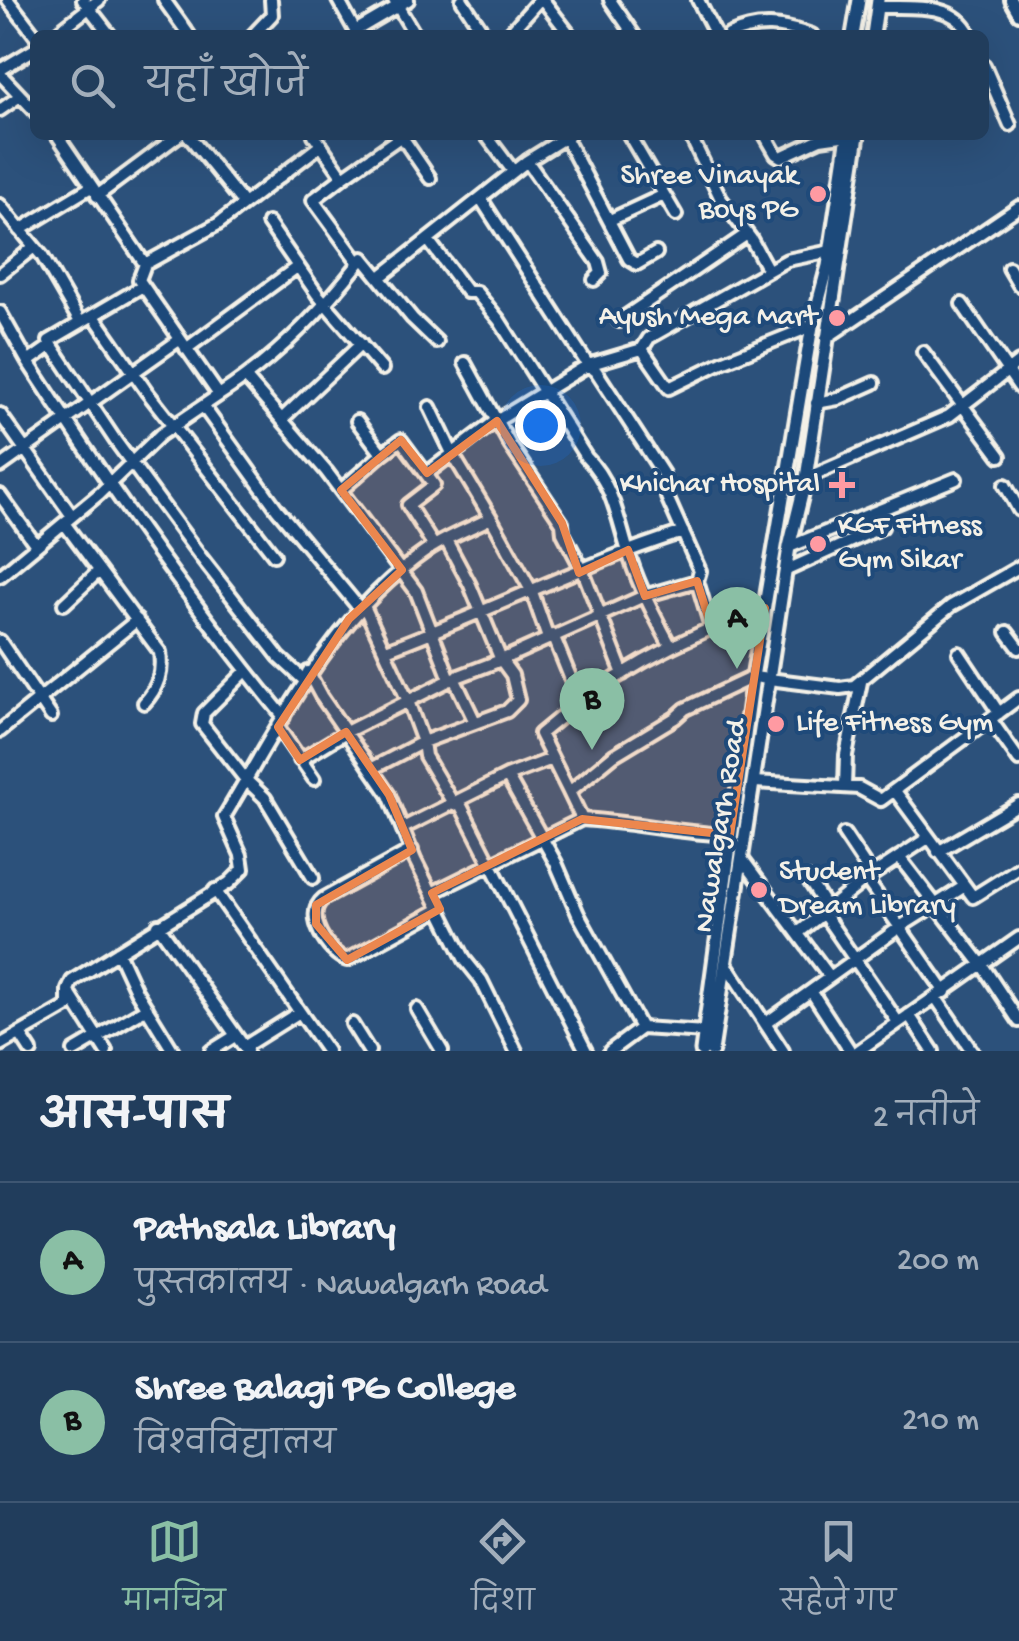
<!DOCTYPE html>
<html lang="hi">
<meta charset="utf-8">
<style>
body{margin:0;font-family:"Gochi Hand","Playpen Sans Deva",sans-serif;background:#2d4865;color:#f1f3f6}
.you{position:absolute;left:540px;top:425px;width:35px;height:35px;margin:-25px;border:8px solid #fff;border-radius:50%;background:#1a73e8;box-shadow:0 0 0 15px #1a73e833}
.badge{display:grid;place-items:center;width:65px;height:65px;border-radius:50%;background:#8abfa5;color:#111;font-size:32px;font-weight:700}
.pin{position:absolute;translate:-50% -82px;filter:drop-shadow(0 2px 5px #0008)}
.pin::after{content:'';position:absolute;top:52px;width:35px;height:30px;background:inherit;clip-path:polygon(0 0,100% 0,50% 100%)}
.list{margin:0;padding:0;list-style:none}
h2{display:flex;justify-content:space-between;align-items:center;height:130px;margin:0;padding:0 40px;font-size:42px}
h2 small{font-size:32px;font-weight:400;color:#a2aebb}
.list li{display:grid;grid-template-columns:65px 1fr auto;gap:30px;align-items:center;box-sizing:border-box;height:160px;padding:0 40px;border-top:2px solid #3e5672}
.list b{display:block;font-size:38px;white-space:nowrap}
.list p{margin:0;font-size:32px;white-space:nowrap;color:#a2aebb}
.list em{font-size:32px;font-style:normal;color:#a2aebb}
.icon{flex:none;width:55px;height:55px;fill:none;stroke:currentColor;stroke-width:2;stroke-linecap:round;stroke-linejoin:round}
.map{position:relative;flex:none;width:1019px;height:1051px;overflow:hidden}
.search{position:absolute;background:#213d5c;box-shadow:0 10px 40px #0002;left:30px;right:30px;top:30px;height:110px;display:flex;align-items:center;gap:25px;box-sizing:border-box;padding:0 35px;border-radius:15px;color:#a2aebb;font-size:38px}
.sheet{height:450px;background:#213d5c}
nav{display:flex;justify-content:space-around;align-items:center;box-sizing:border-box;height:140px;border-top:2px solid #3e5672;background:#213d5c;font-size:28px;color:#a2aebb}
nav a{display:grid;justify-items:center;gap:5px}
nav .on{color:#8abfa5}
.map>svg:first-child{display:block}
</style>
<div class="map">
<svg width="1019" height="1051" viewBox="0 0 1019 1051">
<rect width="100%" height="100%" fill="#2c517b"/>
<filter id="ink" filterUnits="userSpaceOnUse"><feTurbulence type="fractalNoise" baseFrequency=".01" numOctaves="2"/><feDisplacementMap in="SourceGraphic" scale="20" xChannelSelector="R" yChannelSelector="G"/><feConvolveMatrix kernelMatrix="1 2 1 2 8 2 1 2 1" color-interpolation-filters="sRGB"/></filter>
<g filter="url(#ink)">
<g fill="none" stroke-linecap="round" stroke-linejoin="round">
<g stroke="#f4f1e8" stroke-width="18">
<path id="minor" d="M8,0L35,35
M83,0L110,35
M164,0L189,35
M338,0L357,34
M394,0L415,35
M462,0L485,35
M543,0L570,35
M610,0L634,35
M698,0L716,35
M1011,0L1019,14
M877,7C910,8 955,1 970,35
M355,31L408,0
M54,35L99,0
M253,35L272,15L271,0
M508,35L539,0
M729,35C759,21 782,25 812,35
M984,65L1010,125
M0,70L35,49
M0,74L35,111
M0,110L20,96
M57,135L145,264
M188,135L243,203
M314,135L343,177L313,200L359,263C319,314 274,360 219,395L139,280L145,264L218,224L321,145
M486,135L513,171
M564,135L629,259L637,264L656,253
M569,135L527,161L598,262L601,273L594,280
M629,135L676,215
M690,135L721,199L751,239L768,270
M765,135L776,154L781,157L820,139L848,135
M402,137L430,178
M343,177L403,135
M97,196L179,135
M481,199L588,365L596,371L663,474
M0,205L42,256L80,322
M610,220L664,195
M268,223L317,294L382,369
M20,230L91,187
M428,240L467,292H476L499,320L586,457C614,485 618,522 630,558C640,589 655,617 670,645
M359,263L363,258L412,318L437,342
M1009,268L1019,285
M0,274L34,247
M379,278L527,161
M143,286L49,341L117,443L200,556L279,657L304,680
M962,304L1019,387
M0,312L28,362
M94,316L147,392L274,555
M619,321L747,234
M812,326L722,362L669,388L642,349L649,338L787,260L831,251
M826,338L1019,207
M52,345L28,362C108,485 191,604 284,717
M186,349L297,267
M923,352L1000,456
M465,363L510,445L562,523L563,533L583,571L623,674
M246,378L326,471L416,591L450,679
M816,403L838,399L874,383
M203,406L277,509L360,609
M0,414L72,516
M282,419L361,344
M357,421L382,454L401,440L426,474
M0,467L179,340
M806,478L949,416L1019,362
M1005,485L1019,510
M341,490L382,454
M0,495L36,545
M667,497L700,571L697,581L711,627
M491,518L532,592L548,638
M64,523L160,652C163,673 158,688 144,703
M434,546L408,505L434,485L426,474L493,423L588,365L642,349
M789,547L956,479
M787,570L882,527
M0,576L99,494L160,435L219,395
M64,604L99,571
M364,606L408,701L423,742L425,756L454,805
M1007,632L1019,648
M553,635L581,704
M0,641L51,716
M386,650C486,613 582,564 683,532
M959,653L999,713
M246,671L204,713L202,724L246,780L265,798L313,878
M308,672L321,696L389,795L415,860L465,960L481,980L516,1051
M454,678L475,722
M990,719L1019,760
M278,727L314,779
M0,731L137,620
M300,760L346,732L454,678L501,660L644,596L697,581
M371,769L423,742L507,711L518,700L512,675L501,660L470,585L446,540
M507,776L556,863L578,914L641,1028L706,1032
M755,782L859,788L881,800L1019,698
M845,787L846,755L861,682
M895,791L973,897L1019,868
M569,792L540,734C607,676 682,636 765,608
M459,802L586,1051
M582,819C632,822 680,833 730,835
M403,828L507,776L552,759
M844,834L872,876
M412,850L323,899C303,915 328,954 347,960L440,909
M938,852L1019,804
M899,857L982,965L1019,1021
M743,860L830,977
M808,879L828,910
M866,879L945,992
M215,890L327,1051
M432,893L582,819L569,792L614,755L675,718L685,709L753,677L840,688L854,686L951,606L1019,567
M823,913L898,1022
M158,925L247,1051
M798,933L866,879L928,838
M118,952L136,991L173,1051
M726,964L783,1051
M811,991L850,1051
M69,993L106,1051
M936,998L972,1051
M417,1009L442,1051
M909,1015L933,1051
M766,1023L900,927L965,886
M352,1024L369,1051
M20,1034L31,1051
M0,1045L68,1006V990L72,981L229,883L243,869L241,855L224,817C283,719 332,616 429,549C447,537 471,528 491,518L453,455L430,407
M244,1047L298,1013
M74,1051L147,1008
M211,1051L235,1036
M610,1051L641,1028
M858,1051L1019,938"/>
</g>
<g stroke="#f4f1e8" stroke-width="19">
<path id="tertiary" d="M853,35L859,0
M873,35L878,0
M702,1051L753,677L812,326L828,266L848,135
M712,1051L789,547L806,478L858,135"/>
</g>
<use href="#minor" stroke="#1f4a7a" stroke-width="10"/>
<use href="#tertiary" stroke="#1f4a7a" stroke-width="11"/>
</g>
</g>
<path fill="#ec874e" fill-opacity="0.2" stroke="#ec874e" stroke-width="8" stroke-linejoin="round" d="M497,421L562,523L579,573L628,550L645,596L697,581L711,626L765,608L730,835L582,819L432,893L440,909L347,960L316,924V905L412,850L389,795L346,732L300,760L278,727L349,619L402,570L341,490L401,440L427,473Z"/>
<g fill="#ff9aa2" stroke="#1f4a7a" stroke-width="4">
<circle cx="818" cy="194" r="10"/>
<circle cx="837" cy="318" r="10"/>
<path d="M837 470h10v10h10v10h-10v10h-10v-10h-10v-10h10z"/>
<circle cx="818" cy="544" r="10"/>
<circle cx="776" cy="724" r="10"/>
<circle cx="759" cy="890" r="10"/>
</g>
<g text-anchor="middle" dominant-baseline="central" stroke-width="8" stroke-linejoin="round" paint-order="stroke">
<g font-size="30" fill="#f4f1e8" stroke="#1f4a7a" text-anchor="end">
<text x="798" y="177">Shree Vinayak<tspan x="798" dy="34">Boys PG</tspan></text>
<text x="817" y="318">Ayush Mega Mart</text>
<text x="820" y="485">Khichar Hospital</text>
<text x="838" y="527" text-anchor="start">KGF Fitness<tspan x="838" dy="34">Gym Sikar</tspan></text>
<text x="796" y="724" text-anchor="start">Life Fitness Gym</text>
<text x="779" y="873" text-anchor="start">Student<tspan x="779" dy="34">Dream Library</tspan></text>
</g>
<g font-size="30" fill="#f4f1e8" stroke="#1f4a7a">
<text transform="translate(722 826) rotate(-81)">Nawalgarh Road</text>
</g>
</g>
</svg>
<div class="you"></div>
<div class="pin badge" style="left:737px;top:669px">A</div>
<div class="pin badge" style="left:592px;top:750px">B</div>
<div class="search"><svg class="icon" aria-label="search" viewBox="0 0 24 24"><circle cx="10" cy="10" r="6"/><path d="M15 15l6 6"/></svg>यहाँ खोजें</div>
</div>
<section class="sheet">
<h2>आस-पास<small>2 नतीजे</small></h2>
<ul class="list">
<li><span class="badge">A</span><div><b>Pathsala Library</b><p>पुस्तकालय · Nawalgarh Road</p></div><em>200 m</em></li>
<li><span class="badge">B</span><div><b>Shree Balagi PG College</b><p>विश्वविद्यालय</p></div><em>210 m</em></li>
</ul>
</section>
<nav>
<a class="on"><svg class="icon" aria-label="map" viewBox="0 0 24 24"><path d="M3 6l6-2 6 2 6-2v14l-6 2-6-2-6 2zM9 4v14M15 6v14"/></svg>मानचित्र</a>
<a><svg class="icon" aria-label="directions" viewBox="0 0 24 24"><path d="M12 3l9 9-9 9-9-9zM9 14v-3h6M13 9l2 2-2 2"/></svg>दिशा</a>
<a><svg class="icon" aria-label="saved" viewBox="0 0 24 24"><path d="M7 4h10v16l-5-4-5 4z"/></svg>सहेजे गए</a>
</nav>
